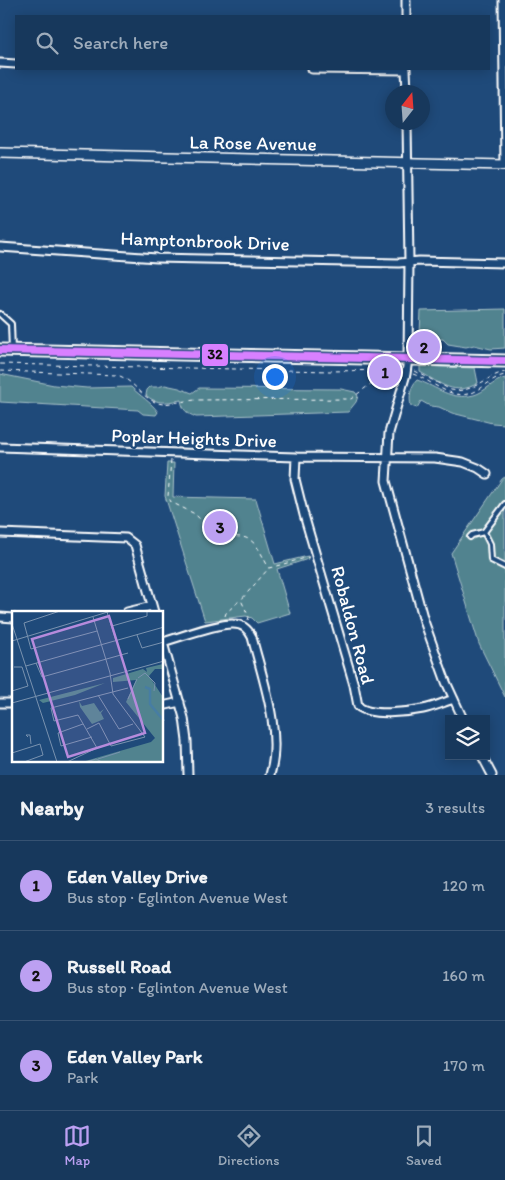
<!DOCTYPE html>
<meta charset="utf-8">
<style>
body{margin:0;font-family:Itim,sans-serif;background:#244365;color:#f1f3f6}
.controls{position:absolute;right:15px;bottom:15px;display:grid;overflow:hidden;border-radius:0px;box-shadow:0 2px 12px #0003}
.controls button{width:45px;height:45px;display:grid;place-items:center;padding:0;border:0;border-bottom:1px solid #365272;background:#17385c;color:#f1f3f6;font:25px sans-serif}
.compass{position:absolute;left:385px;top:85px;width:45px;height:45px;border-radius:50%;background:#17385c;box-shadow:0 2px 12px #0003;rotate:17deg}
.you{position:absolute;left:274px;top:376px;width:18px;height:18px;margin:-12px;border:4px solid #fff;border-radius:50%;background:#1a73e8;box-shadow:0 0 0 8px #1a73e833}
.badge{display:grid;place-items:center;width:32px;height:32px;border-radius:50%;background:#bca0f2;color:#111;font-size:16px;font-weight:700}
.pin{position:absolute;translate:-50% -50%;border:2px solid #fff;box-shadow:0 1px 5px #0006}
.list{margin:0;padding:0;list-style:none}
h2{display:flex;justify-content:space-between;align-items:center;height:65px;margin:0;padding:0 20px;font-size:21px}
h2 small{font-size:16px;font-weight:400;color:#9eacbb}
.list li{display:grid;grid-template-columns:32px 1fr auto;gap:15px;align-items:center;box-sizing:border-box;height:90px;padding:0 20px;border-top:1px solid #365272}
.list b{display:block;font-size:19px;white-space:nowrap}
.list p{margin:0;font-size:16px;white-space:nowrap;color:#9eacbb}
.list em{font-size:16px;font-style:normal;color:#9eacbb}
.icon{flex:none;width:28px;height:28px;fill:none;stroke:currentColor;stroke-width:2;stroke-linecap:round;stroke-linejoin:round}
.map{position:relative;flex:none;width:505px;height:775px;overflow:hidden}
.search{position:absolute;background:#17385c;box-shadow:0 2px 12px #0003;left:15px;right:15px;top:15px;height:55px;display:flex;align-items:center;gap:12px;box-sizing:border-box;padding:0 18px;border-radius:0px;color:#9eacbb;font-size:19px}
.sheet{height:335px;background:#17385c}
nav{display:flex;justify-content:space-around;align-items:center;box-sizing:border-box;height:70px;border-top:1px solid #365272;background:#17385c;font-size:14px;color:#9eacbb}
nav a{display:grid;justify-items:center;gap:2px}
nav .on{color:#bca0f2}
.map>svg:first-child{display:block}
</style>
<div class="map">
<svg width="505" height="775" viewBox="0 0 505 775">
<rect width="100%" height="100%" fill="#1f4a7a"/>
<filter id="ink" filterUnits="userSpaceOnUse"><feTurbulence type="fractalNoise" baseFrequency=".02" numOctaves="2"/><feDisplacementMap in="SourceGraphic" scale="10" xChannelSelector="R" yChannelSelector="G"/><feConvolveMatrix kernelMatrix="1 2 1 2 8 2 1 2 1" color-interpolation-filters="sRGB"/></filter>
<g filter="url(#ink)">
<path fill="#51838f" stroke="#a8c1c7" d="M505,309V348L491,349L474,345L466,347L448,344L443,339L425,340L420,334L421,311Z
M420,366L475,368L478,383C455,397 440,383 420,372Z
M0,374L54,385L87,388L131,387C140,396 151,402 158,412L156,415L143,414L138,410L0,402Z
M505,378V424L492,423L452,413L439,407L430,406L421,401L417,408L411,406C409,397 410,387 417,380C438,387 450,401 474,395C485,392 493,381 505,378Z
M165,385L179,388L192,393L199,388L341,389L355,392L358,396L356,402L348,412L196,417C186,413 183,410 181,400C169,402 156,405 146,395L147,390L150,387H158Z
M167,463H174L173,497L256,499L275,564L308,556V559L277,569L290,613L257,623L252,618L246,616L205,621L165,496Z
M505,477V697L479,644L451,553L502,479Z"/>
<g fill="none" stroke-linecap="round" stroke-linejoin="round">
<g stroke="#fff" stroke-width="8">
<path id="service" d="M0,314L11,324L12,350
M484,532L490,544L491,560L505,567
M470,537L472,535L484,532L505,504"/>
</g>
<g stroke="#fff" stroke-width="11">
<path id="minor" d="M406,0V16
M503,0L505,165
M0,63L16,64
M312,69L406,70
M406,69L407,92
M407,122L409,262L408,358L406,374L389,433L386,481L424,621L446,682L463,719
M0,247L157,258L399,263L419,261L505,263
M0,447L296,457L435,458L463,462L478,468L487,474
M296,457L295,479L304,515L354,685L358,706C370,717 408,712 423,709C434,707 444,702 454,699
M0,533L126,538L135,545L154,612
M127,612L152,606
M0,617L14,618
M162,639L184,718L187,741L188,775
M163,642C180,637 218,623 233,624C243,624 248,629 252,637C262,677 283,733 270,775
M0,703H14
M162,706L180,702
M482,756L492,775"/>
</g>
<g stroke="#fff" stroke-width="12">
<path id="tertiary" d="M0,153L505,165"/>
</g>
<g stroke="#fff" stroke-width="15">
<path id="primary" d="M0,350L505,361"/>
</g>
<path stroke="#fff" stroke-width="1" stroke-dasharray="4 4" stroke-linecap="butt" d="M0,364L330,371L396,370
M0,371L117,375C135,380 143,402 163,404L195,400L351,399L377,379L391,374H399
M415,371L451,390C473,394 485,376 505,372
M413,374C433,381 452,402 474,392C485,387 493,377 505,375
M171,460L168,496L171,502L195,514L216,536C224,538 233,536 241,537C257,538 262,557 269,568
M225,616L226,613L240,600
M248,620L249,617L241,600L269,568L309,557"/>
<use href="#service" stroke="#1f4a7a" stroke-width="4"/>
<use href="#minor" stroke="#1f4a7a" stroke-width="7"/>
<use href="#tertiary" stroke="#1f4a7a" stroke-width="9"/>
<use href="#primary" stroke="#6c7d8b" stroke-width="11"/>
<g stroke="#1f4a7a" stroke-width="11">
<path id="bus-1" d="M0,350L505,361"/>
</g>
<use href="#bus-1" stroke="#d880ff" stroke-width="8"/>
</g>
</g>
<g text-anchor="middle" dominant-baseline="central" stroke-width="5" stroke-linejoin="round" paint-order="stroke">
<g font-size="19" fill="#fff" stroke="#1f4a7a">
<text transform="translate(253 143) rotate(1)">La Rose Avenue</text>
<text transform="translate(205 241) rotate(2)">Hamptonbrook Drive</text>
<text transform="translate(194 438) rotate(2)">Poplar Heights Drive</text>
<text transform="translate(353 625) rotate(75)">Robaldon Road</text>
</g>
</g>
<g transform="translate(12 611)">
<rect width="151" height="151" fill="#1f4a7a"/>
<path d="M151,53V58H143L137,65L151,86V151H70L139,131L143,127L114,91L124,69L101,71V67L131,58L135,61L134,57ZM93,72L63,84L31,92L27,89ZM67,90L70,95L82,92L88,101L92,98L89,102L92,108L80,113L68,96Z" fill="#51838f"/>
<path fill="none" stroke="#477da3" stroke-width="2.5" d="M133,76L138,78V93L152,110"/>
<path fill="none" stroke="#7992af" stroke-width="1" d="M48,0L12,12L19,38L85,20M95,1L104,30M0,13L45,151M100,15L135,5V0M125,24L130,37L152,31M0,30L99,0M0,46V62M24,52L30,66L116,42M14,55L152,16M126,67L133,62L143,72L142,80M0,80L16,75L10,56H2M86,84L107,118L121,113M116,88L125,68M0,92L152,50M71,113L46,122L49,135L80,126M75,118L87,112L99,135L133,126L101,83L98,62L81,6M16,126L14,124H18L19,133M0,142L28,133L31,144L12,151M86,148L108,141M55,151L85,137L66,104L42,110L39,97L116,77M74,151L84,148L90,151"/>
<path fill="#b68bdc" fill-opacity="0.15" stroke="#b68bdc" stroke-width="2.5" d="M97,5L133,122L56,146L20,28Z"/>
<rect width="151" height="151" fill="none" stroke="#fff" stroke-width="2.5"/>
</g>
<rect stroke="#1f4a7a" stroke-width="2" x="201" y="343" width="28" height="24" rx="5" fill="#d880ff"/>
<g font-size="14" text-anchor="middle" font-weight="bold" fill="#111">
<text x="215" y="359">32</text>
</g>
</svg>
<div class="controls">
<button><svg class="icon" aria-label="layers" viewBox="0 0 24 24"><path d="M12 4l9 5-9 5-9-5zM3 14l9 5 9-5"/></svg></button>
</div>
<svg class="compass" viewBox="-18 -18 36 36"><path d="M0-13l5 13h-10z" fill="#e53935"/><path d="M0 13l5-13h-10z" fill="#9eacbb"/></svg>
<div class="you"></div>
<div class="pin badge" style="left:385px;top:372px">1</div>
<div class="pin badge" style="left:424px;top:347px">2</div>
<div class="pin badge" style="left:220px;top:527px">3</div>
<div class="search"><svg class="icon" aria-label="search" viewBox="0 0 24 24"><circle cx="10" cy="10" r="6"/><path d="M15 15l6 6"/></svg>Search here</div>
</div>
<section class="sheet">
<h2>Nearby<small>3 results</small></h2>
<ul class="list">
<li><span class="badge">1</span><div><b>Eden Valley Drive</b><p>Bus stop · Eglinton Avenue West</p></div><em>120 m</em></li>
<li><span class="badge">2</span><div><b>Russell Road</b><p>Bus stop · Eglinton Avenue West</p></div><em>160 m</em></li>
<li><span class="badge">3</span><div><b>Eden Valley Park</b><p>Park</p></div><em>170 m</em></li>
</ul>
</section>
<nav>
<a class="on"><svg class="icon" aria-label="map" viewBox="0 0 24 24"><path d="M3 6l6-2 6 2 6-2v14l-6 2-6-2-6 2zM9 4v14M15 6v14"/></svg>Map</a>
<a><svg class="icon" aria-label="directions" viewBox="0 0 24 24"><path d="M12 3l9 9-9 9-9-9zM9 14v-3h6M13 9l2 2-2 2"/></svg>Directions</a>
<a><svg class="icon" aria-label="saved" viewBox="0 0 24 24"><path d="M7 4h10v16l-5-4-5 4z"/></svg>Saved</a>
</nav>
